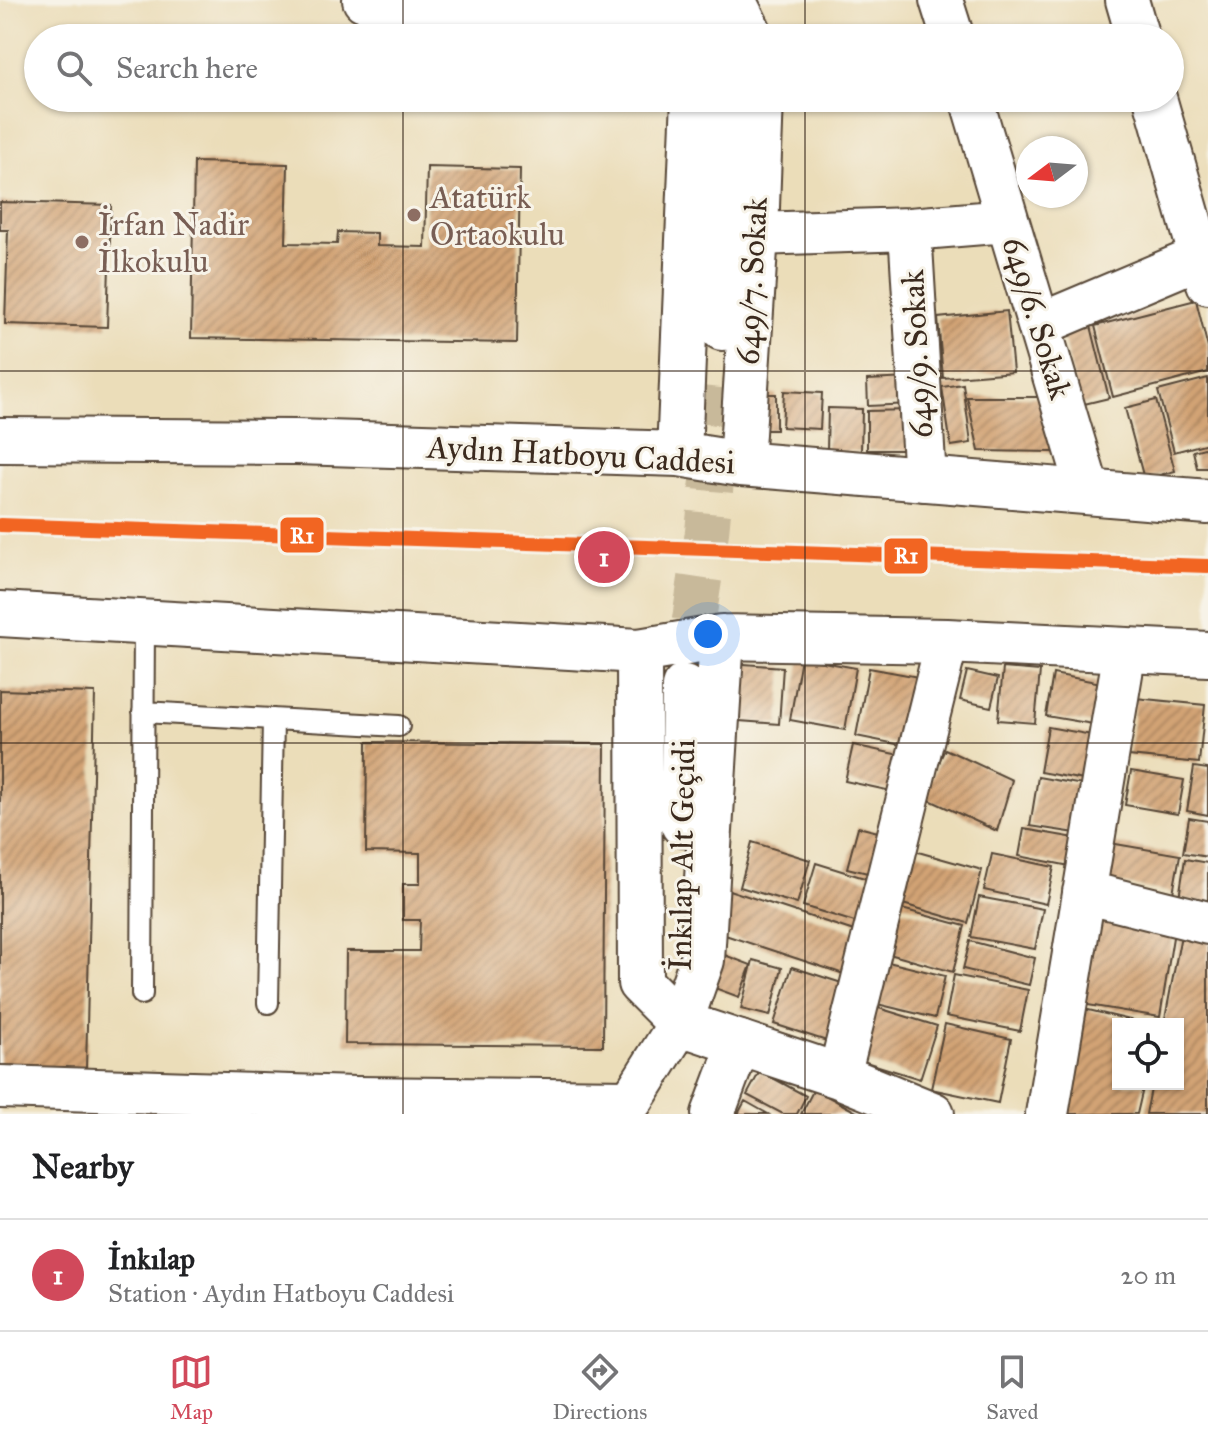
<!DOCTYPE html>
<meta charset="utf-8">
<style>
body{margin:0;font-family:"IM FELL Great Primer",serif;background:#f6f6f6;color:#202124}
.controls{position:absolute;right:24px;bottom:24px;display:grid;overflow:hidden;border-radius:0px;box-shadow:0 2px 6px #0004}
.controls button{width:72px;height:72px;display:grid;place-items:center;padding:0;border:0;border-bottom:2px solid #e0e0e0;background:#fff;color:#202124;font:40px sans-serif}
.compass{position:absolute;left:1016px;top:136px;width:72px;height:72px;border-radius:50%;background:#fff;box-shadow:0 2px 6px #0004;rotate:254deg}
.you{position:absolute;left:708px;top:634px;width:28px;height:28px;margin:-20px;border:6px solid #fff;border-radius:50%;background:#1a73e8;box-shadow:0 0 0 12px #1a73e833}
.badge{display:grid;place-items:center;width:52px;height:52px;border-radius:50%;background:#d1495b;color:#fff;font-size:26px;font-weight:700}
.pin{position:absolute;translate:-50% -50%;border:4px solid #fff;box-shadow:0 2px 8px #0006}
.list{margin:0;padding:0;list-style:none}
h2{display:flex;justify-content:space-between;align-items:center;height:104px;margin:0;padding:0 32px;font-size:34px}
h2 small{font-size:26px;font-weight:400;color:#757577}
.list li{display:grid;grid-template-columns:52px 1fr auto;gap:24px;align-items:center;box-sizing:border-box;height:112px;padding:0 32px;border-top:2px solid #e0e0e0}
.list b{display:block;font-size:30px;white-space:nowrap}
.list p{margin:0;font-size:26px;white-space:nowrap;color:#757577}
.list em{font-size:26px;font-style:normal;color:#757577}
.icon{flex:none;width:44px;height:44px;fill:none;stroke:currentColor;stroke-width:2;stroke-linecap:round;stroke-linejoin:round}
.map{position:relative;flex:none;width:1208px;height:1114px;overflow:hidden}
.search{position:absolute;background:#fff;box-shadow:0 2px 6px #0004;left:24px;right:24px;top:24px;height:88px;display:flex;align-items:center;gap:20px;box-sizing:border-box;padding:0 28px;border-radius:44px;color:#757577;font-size:30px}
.sheet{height:216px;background:#fff}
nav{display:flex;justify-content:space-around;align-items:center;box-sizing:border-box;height:112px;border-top:2px solid #e0e0e0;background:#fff;font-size:22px;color:#757577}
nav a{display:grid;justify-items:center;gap:4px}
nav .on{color:#d1495b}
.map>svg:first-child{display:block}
</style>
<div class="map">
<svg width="1208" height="1114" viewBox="0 0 1208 1114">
<defs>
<pattern id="building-hatch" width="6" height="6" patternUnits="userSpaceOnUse" patternTransform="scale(2)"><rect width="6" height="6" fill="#d2a375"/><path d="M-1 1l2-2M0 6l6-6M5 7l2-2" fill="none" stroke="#ac855f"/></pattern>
</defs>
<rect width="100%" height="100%" fill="#f7f3e8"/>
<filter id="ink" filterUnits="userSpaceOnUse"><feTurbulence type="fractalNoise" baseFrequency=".0125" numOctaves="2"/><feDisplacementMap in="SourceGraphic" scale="16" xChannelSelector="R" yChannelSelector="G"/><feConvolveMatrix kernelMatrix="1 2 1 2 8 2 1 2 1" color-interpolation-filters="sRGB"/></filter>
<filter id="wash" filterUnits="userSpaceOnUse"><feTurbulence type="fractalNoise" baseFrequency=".006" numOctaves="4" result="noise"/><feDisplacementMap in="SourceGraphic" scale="32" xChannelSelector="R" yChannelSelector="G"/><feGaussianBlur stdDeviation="1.8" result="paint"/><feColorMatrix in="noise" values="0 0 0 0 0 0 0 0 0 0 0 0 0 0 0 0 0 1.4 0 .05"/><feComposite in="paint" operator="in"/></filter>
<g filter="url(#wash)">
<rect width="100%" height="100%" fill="#ebddb9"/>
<g id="blocks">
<path fill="url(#building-hatch)" d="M194,162L288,164L286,243L337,244L338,232L377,233V246L425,247L427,167L520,169L517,343L191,338Z
M0,202L111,205L107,327L5,324L8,230H0Z
M1196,300L1208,348V372L1113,397L1095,326Z
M1007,311L1013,372L943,378L938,318Z
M1090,322L1109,398L1080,405L1061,329Z
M910,378L911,404L868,406L867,380Z
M1208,378V443L1174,452L1158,391Z
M963,384L971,443L951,446L942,387Z
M784,391L822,393L820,429L782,427Z
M754,394H776V430H753Z
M967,397H1045L1054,452L979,451Z
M1156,400L1175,471L1144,479L1125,408Z
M828,408L862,409L861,451H827Z
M911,410L912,450H867V411Z
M1208,447V468H1197L1193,451Z
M801,658L856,668L845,730L790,720Z
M731,663L783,667L779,724L726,720Z
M869,668L924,678L911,747L856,736Z
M1003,668L1040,671L1035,723L998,720Z
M967,671L998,678L991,707L960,700Z
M1053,674L1107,684L1099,725L1046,716Z
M0,690L95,693L86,1069L0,1065Z
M1135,698L1205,705L1199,763L1129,756Z
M1048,727L1092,735L1084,780L1040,772Z
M367,742L605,744L603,1046L345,1044L346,951H419L420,920H403V884H420V853L366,852Z
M853,745L904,756L896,792L845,781Z
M945,749L1012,780L997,831L923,797Z
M1194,767L1208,769V815L1187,811Z
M1131,771L1184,780L1178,814L1125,805Z
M1038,777L1083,785L1076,833L1030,826Z
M1189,818L1208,821V857L1183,853Z
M858,827L886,834L876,875L847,868Z
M1024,829L1075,838L1070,866L1019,856Z
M752,842L810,860L797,904L740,887Z
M1104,842L1180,855L1173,893L1098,880Z
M911,850L982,870L968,923L896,902Z
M992,854L1054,867L1046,904L984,890Z
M1185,859L1208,863V903L1179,898Z
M816,863L874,881L861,924L803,906Z
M726,889L869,936L856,978L713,931Z
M979,897L1043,909L1035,949L971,937Z
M887,905L965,926L953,972L875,950Z
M1096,918L1174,931L1160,1017L1082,1004Z
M1181,935L1208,940V1114H1146L1152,1084H1178V1024H1164Z
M970,941L1035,958L1029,985L963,969Z
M714,951L751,965L739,997L701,983Z
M753,960L782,968L770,1016L741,1009Z
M880,960L945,976L935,1018L869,1002Z
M792,967L854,987L836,1044L774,1024Z
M954,975L1028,990L1020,1031L946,1016Z
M872,1006L937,1026L920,1079L856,1059Z
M1080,1008L1143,1023L1118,1024V1084H1144L1137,1114H1055Z
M945,1024L1011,1039L998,1103L931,1089Z
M760,1071L806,1096L797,1114H783L747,1095Z
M814,1089L860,1114H801Z
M745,1101L768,1114H738Z"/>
</g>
</g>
<g filter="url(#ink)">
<use href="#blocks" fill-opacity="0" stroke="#554535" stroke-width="2"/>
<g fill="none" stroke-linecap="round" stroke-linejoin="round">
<path stroke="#c8b99a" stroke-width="44" stroke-dasharray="44 22" stroke-linecap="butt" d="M684,687L707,532L721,388"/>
<g stroke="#554535" stroke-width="24">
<path id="service" d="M143,712L399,726
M142,994L144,623
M268,1003L273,719"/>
</g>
<g stroke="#554535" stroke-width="46">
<path id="minor" d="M364,0L698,15
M941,0L953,38
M1127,0L1138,38
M971,98L1089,493
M1155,98L1208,283
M910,229L925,480
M756,234L910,229L1007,221
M1039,325L1191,261L1208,258
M1084,892L1208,923
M839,1076L947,641
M0,1087L355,1098L631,1101L680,1023
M713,1114L740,1042
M1047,1114L1125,650"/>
</g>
<g stroke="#554535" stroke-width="48">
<path id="tertiary" d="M733,0L752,38
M697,38L698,15L717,0
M722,328L727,98
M0,440L296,442L679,454L741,464L1208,502
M679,454L694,98
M741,464L756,234L761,98
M683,824L684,687
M680,1023L702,960L722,637
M932,1114L839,1076L680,1023L640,983L639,651L722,637L947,641L1208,654"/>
</g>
<g stroke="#554535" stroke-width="48">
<path id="secondary" d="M0,614L639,651"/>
</g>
<use href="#service" stroke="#fff" stroke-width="20"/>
<use href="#minor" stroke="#fff" stroke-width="42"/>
<use href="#tertiary" stroke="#fff" stroke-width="44"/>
<use href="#secondary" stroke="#fff" stroke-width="44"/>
<g stroke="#f7f3e8" stroke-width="20">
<path id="rail-1" d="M0,525L1208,566"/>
</g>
<use href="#rail-1" stroke="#f26522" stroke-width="14"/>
</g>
</g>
<path fill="none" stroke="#3b2a1e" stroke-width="2" stroke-opacity="0.55" d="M403,0V38M805,0V38M403,98V1114M805,98V1114M0,371H1208M0,743H1208"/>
<g fill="#8d6e63" stroke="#f7f3e8" stroke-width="3">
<circle cx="414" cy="215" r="8"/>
<circle cx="82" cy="242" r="8"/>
</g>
<g text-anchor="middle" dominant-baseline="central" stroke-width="6" stroke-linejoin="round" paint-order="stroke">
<g font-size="32" fill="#785e54" stroke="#f7f3e8" text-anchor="start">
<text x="430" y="197">Atatürk<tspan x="430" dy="37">Ortaokulu</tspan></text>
<text x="98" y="224">İrfan Nadir<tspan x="98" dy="37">İlkokulu</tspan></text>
</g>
<g font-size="32" fill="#3b2a1e" stroke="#f7f3e8">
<text transform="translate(752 281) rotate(-87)">649/7. Sokak</text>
<text transform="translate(1037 318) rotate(73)">649/6. Sokak</text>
<text transform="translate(917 354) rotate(-93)">649/9. Sokak</text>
<text transform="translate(581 455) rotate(3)">Aydın Hatboyu Caddesi</text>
<text transform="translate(682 855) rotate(-89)">İnkılap Alt Geçidi</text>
</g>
</g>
<g stroke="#f7f3e8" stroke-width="3">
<rect x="279" y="516" width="46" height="38" rx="8" fill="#f26522"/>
<rect x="883" y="537" width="46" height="38" rx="8" fill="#f26522"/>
</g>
<g font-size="22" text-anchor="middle" font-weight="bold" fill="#fff">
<text x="302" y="543">R1</text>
<text x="906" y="563">R1</text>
</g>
</svg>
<div class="controls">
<button><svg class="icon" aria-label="locate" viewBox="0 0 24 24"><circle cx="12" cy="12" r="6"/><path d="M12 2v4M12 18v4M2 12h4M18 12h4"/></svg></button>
</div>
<svg class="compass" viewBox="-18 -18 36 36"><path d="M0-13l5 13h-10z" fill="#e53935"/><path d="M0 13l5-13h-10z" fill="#757577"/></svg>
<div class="you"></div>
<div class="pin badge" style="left:604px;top:557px">1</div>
<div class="search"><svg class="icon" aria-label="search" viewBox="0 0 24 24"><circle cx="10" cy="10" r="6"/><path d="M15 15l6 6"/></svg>Search here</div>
</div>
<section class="sheet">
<h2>Nearby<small></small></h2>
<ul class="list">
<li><span class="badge">1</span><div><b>İnkılap</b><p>Station · Aydın Hatboyu Caddesi</p></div><em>20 m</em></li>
</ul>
</section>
<nav>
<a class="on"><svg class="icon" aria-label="map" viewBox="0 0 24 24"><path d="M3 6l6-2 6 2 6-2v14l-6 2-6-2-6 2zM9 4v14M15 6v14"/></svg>Map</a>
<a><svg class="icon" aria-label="directions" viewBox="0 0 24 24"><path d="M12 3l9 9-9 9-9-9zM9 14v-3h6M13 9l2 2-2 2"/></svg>Directions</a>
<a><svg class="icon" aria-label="saved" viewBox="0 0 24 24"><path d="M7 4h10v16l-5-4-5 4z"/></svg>Saved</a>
</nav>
